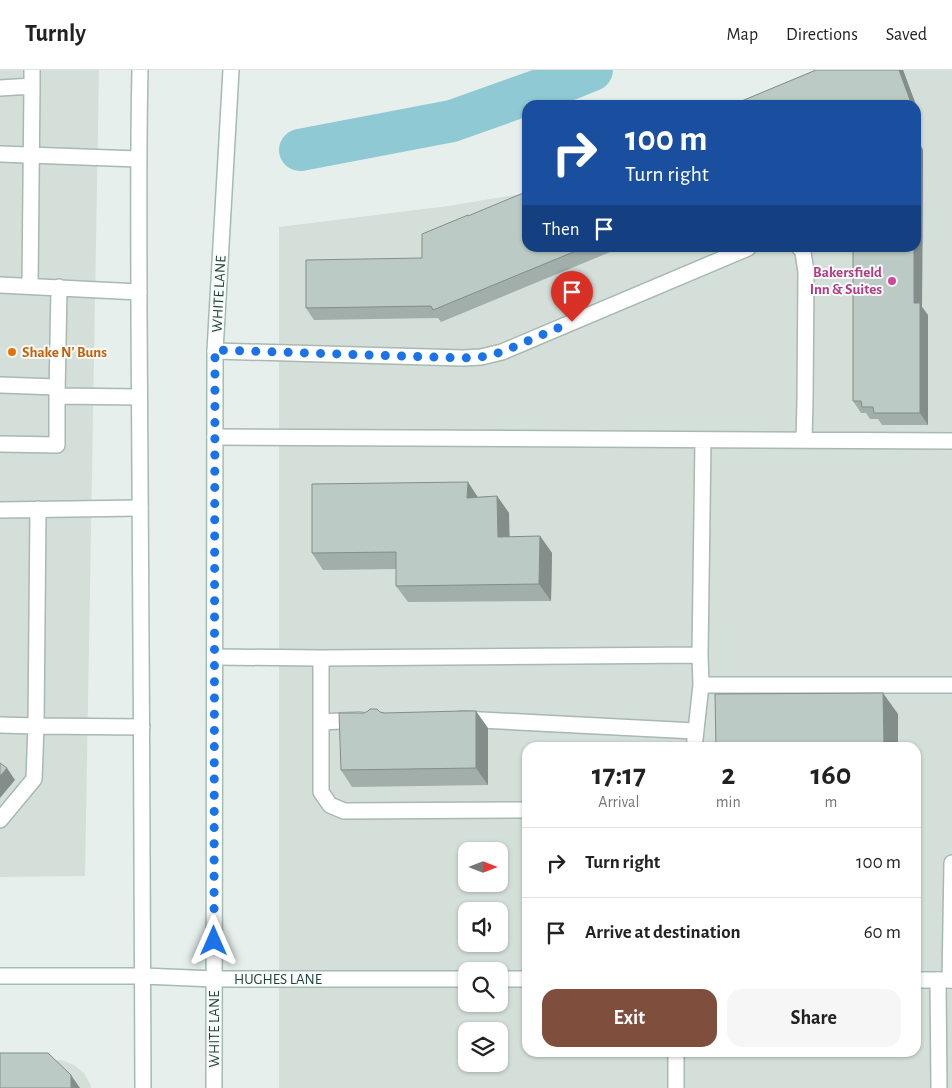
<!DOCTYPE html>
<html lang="en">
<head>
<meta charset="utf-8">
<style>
  body { margin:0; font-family:"Alegreya Sans",sans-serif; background:#f6f6f6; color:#222; height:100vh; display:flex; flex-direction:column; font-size:19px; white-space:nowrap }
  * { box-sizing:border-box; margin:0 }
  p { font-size:16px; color:#767676 }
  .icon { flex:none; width:28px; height:28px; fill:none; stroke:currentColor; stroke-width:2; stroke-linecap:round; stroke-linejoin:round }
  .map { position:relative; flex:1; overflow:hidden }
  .sheet { position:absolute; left:522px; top:672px; width:399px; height:315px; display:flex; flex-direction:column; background:#fff; border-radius:15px; box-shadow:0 1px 4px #0004 }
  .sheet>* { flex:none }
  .hud { position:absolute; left:522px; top:30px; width:399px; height:152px; border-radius:15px; box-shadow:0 1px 4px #0004; background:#1a4fa0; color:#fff; overflow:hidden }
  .needle { width:32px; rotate:90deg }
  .fabs { position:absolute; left:458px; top:772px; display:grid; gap:10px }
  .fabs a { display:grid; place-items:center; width:50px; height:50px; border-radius:10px; background:#fff; box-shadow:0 1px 4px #0004; font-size:25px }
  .pin { position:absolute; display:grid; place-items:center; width:42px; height:42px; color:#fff; margin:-51px -21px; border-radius:50% 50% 50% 0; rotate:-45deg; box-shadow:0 0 5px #0007 }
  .pin .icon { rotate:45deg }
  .me { position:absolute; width:55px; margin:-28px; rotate:0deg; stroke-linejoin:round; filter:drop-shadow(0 0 4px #0008) }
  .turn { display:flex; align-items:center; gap:18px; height:105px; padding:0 20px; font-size:22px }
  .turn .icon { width:65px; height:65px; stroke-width:2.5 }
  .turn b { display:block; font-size:35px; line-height:42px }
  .then { display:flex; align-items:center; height:48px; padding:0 20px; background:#0003; gap:10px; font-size:19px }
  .eta { display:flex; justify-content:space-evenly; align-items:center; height:85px; text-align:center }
  .eta b { font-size:30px; font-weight:600; line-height:35px }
  .action { display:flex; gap:10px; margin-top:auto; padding:10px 20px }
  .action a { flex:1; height:58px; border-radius:15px; background:#804e3d; color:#fff; font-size:20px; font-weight:600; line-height:58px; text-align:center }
  .action a+a { background:#f6f6f6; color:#222 }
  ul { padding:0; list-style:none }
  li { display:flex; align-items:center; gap:15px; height:70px; padding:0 20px; border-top:1px solid #e0e0e0 }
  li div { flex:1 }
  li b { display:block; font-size:19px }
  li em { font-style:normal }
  header { display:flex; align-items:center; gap:30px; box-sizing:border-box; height:70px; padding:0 25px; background:#fff; border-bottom:1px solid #e0e0e0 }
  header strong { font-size:24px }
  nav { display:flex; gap:28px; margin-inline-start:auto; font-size:18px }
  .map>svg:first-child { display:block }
</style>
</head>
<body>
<header>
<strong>Turnly</strong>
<nav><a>Map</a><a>Directions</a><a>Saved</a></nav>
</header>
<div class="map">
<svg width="952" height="1018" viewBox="0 0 952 1018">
  <rect width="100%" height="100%" fill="#e6efeb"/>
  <path fill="#d4dfda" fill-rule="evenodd" d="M 0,0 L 99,0 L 85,806 L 0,807 Z
    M 874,0 L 952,0 L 952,1018 L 279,1018 L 279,157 L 448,136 L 527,123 L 528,178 L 916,178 L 916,35 L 786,35 ZM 528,678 L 916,678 L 916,982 L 528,982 ZM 466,781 L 499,781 L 499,814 L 466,814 ZM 466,841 L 499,841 L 499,874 L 466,874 ZM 466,901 L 499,901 L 499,934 L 466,934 ZM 466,961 L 499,961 L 499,994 L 466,994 Z
    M 0,989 L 61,990 L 74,995 L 84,1003 L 90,1014 L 91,1018 L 0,1018 Z"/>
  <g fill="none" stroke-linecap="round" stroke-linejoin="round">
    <path stroke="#8ec9d4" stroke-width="42" d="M 300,80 L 452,51 L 570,9 L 592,0"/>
    <defs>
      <path id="lane" d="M 0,18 L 32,16 L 32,0
        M 0,84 L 138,89
        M 800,178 L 803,182 L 806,202 L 805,331 L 804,370
        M 0,215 L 139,222
        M 30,216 L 32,16
        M 215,281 L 463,288 L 481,287 L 502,282 L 748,178
        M 0,315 L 57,317
        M 57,326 L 59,217
        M 215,367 L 952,371
        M 0,374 L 57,375 L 57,326 L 139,327
        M 38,439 L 36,656 L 142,657
        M 0,440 L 140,438
        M 215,587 L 321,588 L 700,585 L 703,370
        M 321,588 L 321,722 L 330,735 L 344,741 L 528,740
        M 701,615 L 952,615
        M 462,649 L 695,661
        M 321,652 L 360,650
        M 0,655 L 36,656 L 34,709 L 0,750
        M 694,678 L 701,615 L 700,585
        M 938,910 L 939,1018
        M 950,910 L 952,793
        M 676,982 L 676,1018"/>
      <path id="secondary" d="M 140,0 C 138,82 139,164 139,246 C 139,503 144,761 143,1018
        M 0,906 L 144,906 L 214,909 L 466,909
        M 499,909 L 528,909
        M 916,910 L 952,910
        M 214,1018 L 215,281 L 231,0"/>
    </defs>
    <use href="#lane" stroke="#a8b8b2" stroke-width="18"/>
    <use href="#secondary" stroke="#a4bbb3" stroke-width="18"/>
    <use href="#lane" stroke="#fff" stroke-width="15"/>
    <use href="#secondary" stroke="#fff" stroke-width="15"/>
  </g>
  <path fill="#a1aea9" d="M 816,0 L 903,0 L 916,35 L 732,35 Z
    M 923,80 L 922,237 L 928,245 L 928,355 L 882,355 L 878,349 L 870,349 L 866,343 L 861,343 L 853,331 Z
    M 468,145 L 528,178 L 620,178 L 441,252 L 438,248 L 314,250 L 306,238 L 422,188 Z
    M 497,426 L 509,443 L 509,467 L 540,466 L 552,483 L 551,531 L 408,532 L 396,516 L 396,499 L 323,500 L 312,483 L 478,427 Z
    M 380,642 L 488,658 L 488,715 L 352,717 L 341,700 Z"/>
  <path fill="#838d89" d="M 899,0 L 903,0 L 916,35 L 914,35 L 910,30 Z
    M 916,66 L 923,80 L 922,237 L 928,245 L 928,355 L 920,343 L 914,233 L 914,178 L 916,178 Z
    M 468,412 L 479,429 L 467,428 Z
    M 497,426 L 509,443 L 510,484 L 498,467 Z
    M 540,466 L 552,483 L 551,531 L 539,514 Z
    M 883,623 L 898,644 L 898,678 L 884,678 Z
    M 476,641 L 488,658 L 488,715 L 476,698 Z
    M 7,698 L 15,710 L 0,728 L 0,706 Z
    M 71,1005 L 80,1018 L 71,1018 Z"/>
  <path fill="#bbcac4" stroke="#838d89" d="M 816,0 L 899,0 L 910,30 L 899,35 L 732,35 Z
    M 528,121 L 528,178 L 583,178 L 433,240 L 431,236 L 306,238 L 306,190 L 422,188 L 422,164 L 468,145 L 468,146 Z
    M 853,178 L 914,178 L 914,233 L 920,233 L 920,343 L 874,343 L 873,337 L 862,337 L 861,331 L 853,331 Z
    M 468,412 L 467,428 L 497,426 L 498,467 L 540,466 L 539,514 L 396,516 L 396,482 L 312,483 L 312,414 Z
    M 883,623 L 884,678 L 716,678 L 715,624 Z
    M 370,639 L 377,639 L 380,642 L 384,643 L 462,641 L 476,641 L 476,698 L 341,700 L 339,643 L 364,643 L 368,641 Z
    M 0,693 L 7,698 L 0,706 Z
    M 0,983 L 48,983 L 71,1005 L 71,1018 L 0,1018 Z"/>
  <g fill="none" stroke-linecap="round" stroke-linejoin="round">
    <path stroke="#1a73e8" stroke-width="9" stroke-dasharray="0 16.2" d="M 214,871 L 215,280 L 463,288 L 481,287 L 502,282 L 572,252"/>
  </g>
  <circle fill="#d1479c" stroke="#f7fbf9" stroke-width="2" cx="892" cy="211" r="5"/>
  <circle fill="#e8710a" stroke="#f7fbf9" stroke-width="2" cx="12" cy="282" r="5"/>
  <g text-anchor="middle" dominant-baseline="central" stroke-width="4" stroke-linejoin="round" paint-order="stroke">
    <g font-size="15" font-weight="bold" fill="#b23c85" stroke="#f7fbf9" text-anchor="end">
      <text x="882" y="202">Bakersfield<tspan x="882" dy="17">Inn &amp; Suites</tspan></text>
    </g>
    <g font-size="15" fill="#24423a" stroke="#f7fbf9">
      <text transform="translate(219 224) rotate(-87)">WHITE LANE</text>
      <text x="278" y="909">HUGHES LANE</text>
      <text transform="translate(214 959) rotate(-90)">WHITE LANE</text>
    </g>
    <g font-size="15" font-weight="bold" fill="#c56008" stroke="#f7fbf9" text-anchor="start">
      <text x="22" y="282">Shake N' Buns</text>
    </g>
  </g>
</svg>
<div class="fabs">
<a><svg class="needle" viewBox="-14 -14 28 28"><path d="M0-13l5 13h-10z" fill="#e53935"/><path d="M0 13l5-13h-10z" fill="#767676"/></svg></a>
<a><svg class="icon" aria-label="sound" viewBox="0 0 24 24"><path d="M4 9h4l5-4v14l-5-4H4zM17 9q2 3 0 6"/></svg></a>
<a><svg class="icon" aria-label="search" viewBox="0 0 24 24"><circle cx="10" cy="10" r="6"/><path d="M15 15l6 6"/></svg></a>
<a><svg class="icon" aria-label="layers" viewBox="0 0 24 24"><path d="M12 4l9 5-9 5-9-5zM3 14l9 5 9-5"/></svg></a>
</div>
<div class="pin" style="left:572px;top:252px;background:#d93025"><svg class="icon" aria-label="arrive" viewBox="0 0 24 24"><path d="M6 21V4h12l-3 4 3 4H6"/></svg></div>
<svg class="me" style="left:214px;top:871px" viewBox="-20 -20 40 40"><path d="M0-17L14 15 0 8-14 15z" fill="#1a73e8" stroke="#fff" stroke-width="4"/></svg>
<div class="hud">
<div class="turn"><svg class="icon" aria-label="right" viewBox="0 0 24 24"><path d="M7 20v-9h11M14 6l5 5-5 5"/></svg><div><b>100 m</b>Turn right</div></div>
<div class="then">Then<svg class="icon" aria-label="arrive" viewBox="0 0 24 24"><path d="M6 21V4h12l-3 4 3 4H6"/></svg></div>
</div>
<section class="sheet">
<div class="eta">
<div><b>17:17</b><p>Arrival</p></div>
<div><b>2</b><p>min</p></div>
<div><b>160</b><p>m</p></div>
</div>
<ul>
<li><svg class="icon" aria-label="right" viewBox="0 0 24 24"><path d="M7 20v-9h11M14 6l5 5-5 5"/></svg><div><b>Turn right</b></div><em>100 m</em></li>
<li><svg class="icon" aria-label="arrive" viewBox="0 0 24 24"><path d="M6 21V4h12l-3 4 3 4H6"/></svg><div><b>Arrive at destination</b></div><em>60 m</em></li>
</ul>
<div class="action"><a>Exit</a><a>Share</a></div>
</section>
</div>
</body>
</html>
